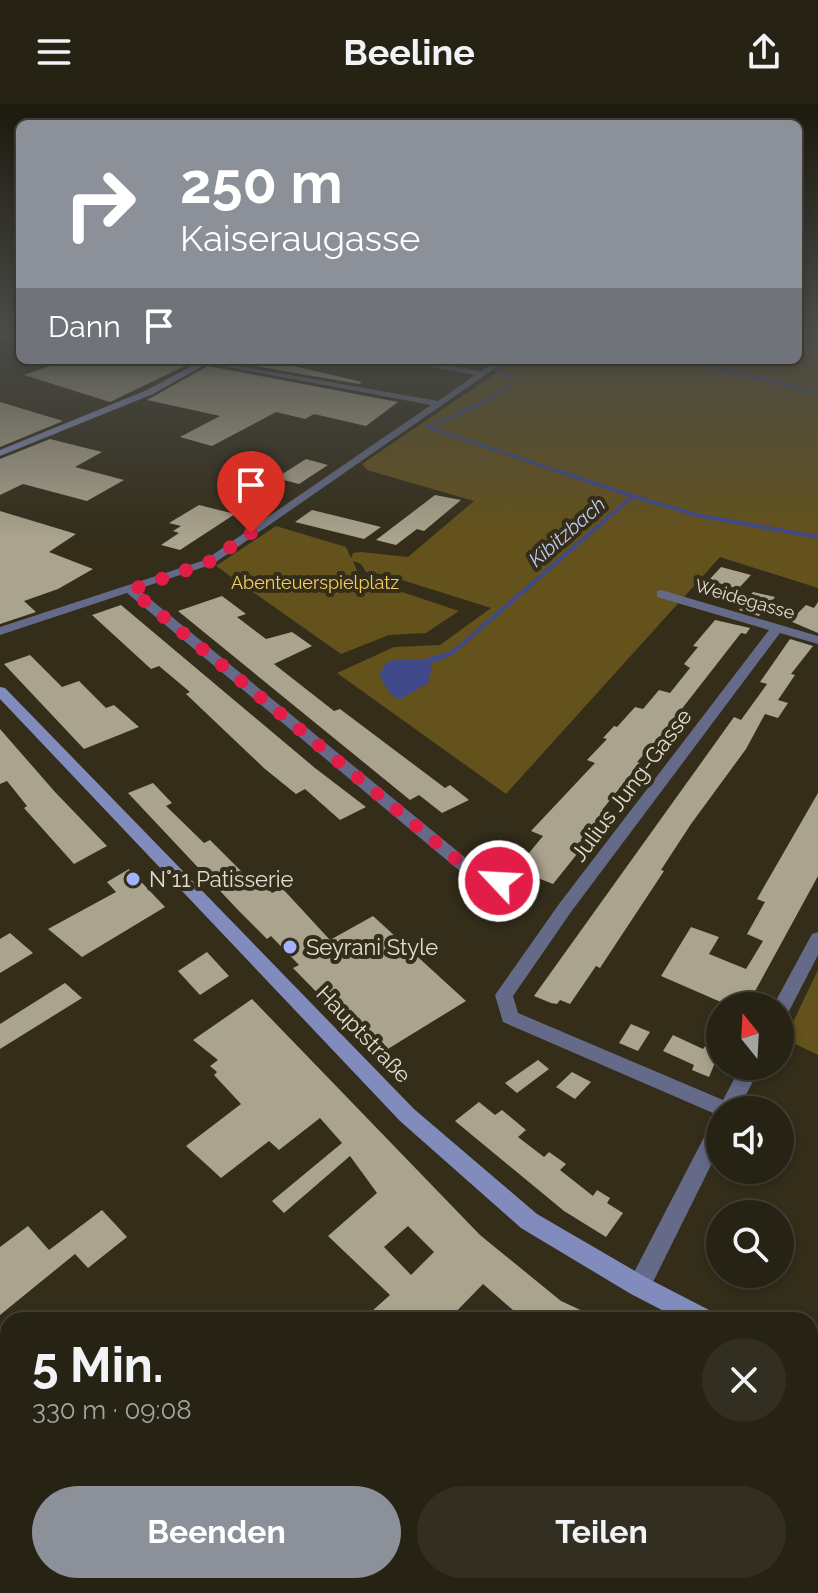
<!DOCTYPE html>
<html lang="de">
<head>
<meta charset="utf-8">
<style>
  body { margin:0; font-family:Raleway,sans-serif; background:#322f22; color:#f1f3f6; height:100vh; display:flex; flex-direction:column; font-size:30px; white-space:nowrap }
  * { box-sizing:border-box; margin:0 }
  p { font-size:26px; color:#a4a4a0 }
  .icon { flex:none; width:44px; height:44px; fill:none; stroke:currentColor; stroke-width:2; stroke-linecap:round; stroke-linejoin:round }
  .map { position:relative; flex:1; overflow:hidden }
  .panel { position:absolute; left:0px; top:1208px; width:818px; height:282px; display:flex; flex-direction:column; background:#262214; border-radius:24px 24px 0 0; box-shadow:0 4px 12px #0003,0 0 0 2px #423f34 }
  .panel>* { flex:none }
  .hud { position:absolute; left:16px; top:16px; width:786px; height:244px; border-radius:12px; box-shadow:0 4px 12px #0003,0 0 0 2px #423f34; background:#8c9099; color:#fff; overflow:hidden }
  .needle { width:52px; rotate:342deg }
  .controls { position:absolute; left:706px; top:888px; display:grid; gap:16px }
  .controls a { display:grid; place-items:center; width:88px; height:88px; border-radius:50%; background:#262214; box-shadow:0 4px 12px #0003,0 0 0 2px #423f34; font-size:40px }
  .pin { position:absolute; display:grid; place-items:center; width:68px; height:68px; color:#fff; margin:-82px -34px; border-radius:50% 50% 50% 0; rotate:-45deg; box-shadow:0 0 8px #0007 }
  .pin .icon { rotate:45deg }
  .me { position:absolute; width:88px; margin:-44px; rotate:295deg; stroke-linejoin:round; filter:drop-shadow(0 0 6px #0008) }
  .turn { display:flex; align-items:center; gap:28px; height:168px; padding:0 32px; font-size:36px }
  .turn .icon { width:104px; height:104px; stroke-width:2.5 }
  .turn b { display:block; font-size:56px; line-height:68px }
  .then { display:flex; align-items:center; height:76px; padding:0 32px; background:#0003; gap:16px; font-size:30px }
  .round { display:grid; place-items:center; flex:none; width:84px; height:84px; border-radius:42px; background:#322f22 }
  .head { display:flex; align-items:center; justify-content:space-between; height:136px; padding:0 32px }
  h1 { font-size:48px; font-weight:700; line-height:60px }
  .primary-button { display:flex; gap:16px; margin-top:auto; padding:16px 32px }
  .primary-button a { flex:1; height:92px; border-radius:48px; background:#8c9099; color:#fff; font-size:32px; font-weight:700; line-height:92px; text-align:center }
  .primary-button a+a { background:#322f22; color:#f1f3f6 }
  header { display:flex; justify-content:space-between; align-items:center; height:104px; padding:0 32px; background:#262214; font-size:36px; font-weight:700 }
  .map>svg:first-child { display:block }
</style>
</head>
<body>
<header><svg class="icon" aria-label="menu" viewBox="0 0 24 24"><path d="M4 6h16M4 12h16M4 18h16"/></svg>Beeline<svg class="icon" aria-label="share" viewBox="0 0 24 24"><path d="M12 15V3M7 8l5-5 5 5M5 13v7h14v-7"/></svg></header>
<div class="map">
<svg width="818" height="1489" viewBox="0 0 818 1489">
  <rect width="100%" height="100%" fill="#332d1a"/>
  <path fill="#64521c" d="M 798,226 L 818,226 L 818,484 L 720,453 L 506,690 L 337,569 L 394,543 L 440,541 L 491,504 L 386,471 L 366,468 L 361,460 L 353,457 L 360,474 L 459,507 L 426,529 L 389,531 L 341,550 L 216,462 L 276,422 L 346,443 L 351,454 L 353,449 L 361,448 L 408,453 L 474,397 L 367,366 L 362,360 L 515,256 L 798,256 Z
    M 818,866 L 818,951 L 785,935 Z"/>
  <path fill="#404989" d="M 402,555 L 426,555 L 432,563 L 428,579 L 399,596 L 390,589 L 379,571 L 387,558 Z"/>
  <g fill="none" stroke-linecap="round" stroke-linejoin="round">
    <path stroke="#404989" stroke-width="3" d="M 512,256 L 496,267 L 509,272 L 512,277
      M 687,256 L 818,289
      M 511,282 L 475,303 L 427,323 L 567,370"/>
    <path stroke="#404989" stroke-width="4" d="M 633,392 L 697,411 L 818,433
      M 437,554 L 452,549 L 633,392 L 561,368"/>
    <path stroke="#404989" stroke-width="6" d="M 428,557 L 443,552"/>
  </g>
  <path fill="#aaa38d" fill-rule="evenodd" d="M 87,256 L 197,256 L 110,298 L 24,271 L 58,259 L 74,261 Z
    M 221,256 L 268,256 L 362,278 L 359,280 Z
    M 208,262 L 398,298 L 366,322 L 314,310 L 305,315 L 276,308 L 212,342 L 180,333 L 220,312 L 147,296 Z
    M 0,298 L 63,317 L 0,343 Z
    M 50,335 L 102,348 L 75,363 L 124,376 L 87,397 L 23,380 L 0,391 L 0,355 Z
    M 306,355 L 328,361 L 299,380 L 276,374 Z
    M 435,391 L 461,396 L 424,427 L 417,425 L 396,441 L 376,436 Z
    M 199,401 L 235,410 L 180,446 L 161,441 L 179,429 L 173,427 L 181,422 L 169,419 Z
    M 312,406 L 357,417 L 381,423 L 364,435 L 295,418 Z
    M 0,407 L 76,430 L 49,448 L 93,465 L 58,485 L 24,497 L 36,508 L 0,520 Z
    M 721,463 L 751,471 L 738,485 L 709,476 Z
    M 753,488 L 775,493 L 759,512 L 739,506 Z
    M 222,492 L 246,510 L 237,513 L 266,535 L 292,528 L 312,542 L 274,560 L 334,607 L 340,605 L 445,684 L 450,681 L 469,696 L 442,709 L 419,691 L 410,696 L 178,507 Z
    M 818,498 L 818,529 L 790,517 L 806,501 L 814,504 Z
    M 121,501 L 315,664 L 366,703 L 340,716 L 305,685 L 296,690 L 265,665 L 186,590 L 190,588 L 159,562 L 151,565 L 92,511 Z
    M 715,516 L 750,524 L 746,530 L 741,529 L 663,629 L 637,658 L 640,659 L 602,706 L 610,709 L 553,780 L 525,769 L 529,765 L 519,761 L 543,732 L 531,727 L 595,659 L 587,656 L 607,635 L 603,634 L 614,622 L 617,623 L 635,603 L 643,605 L 659,586 L 670,589 L 690,564 L 684,560 L 698,543 L 693,542 Z
    M 790,535 L 813,542 L 791,570 L 795,571 L 778,596 L 788,599 L 778,614 L 765,610 L 746,645 L 691,720 L 661,766 L 664,767 L 600,864 L 596,862 L 570,900 L 560,896 L 557,900 L 551,899 L 534,892 L 734,613 L 741,616 L 767,580 L 760,578 Z
    M 30,551 L 62,583 L 79,577 L 106,604 L 114,601 L 139,623 L 84,645 L 4,560 Z
    M 0,625 L 55,688 L 107,742 L 74,760 L 24,704 L 27,702 L 7,677 L 0,680 Z
    M 153,679 L 172,699 L 166,702 L 204,739 L 210,736 L 245,771 L 252,768 L 272,789 L 282,784 L 330,836 L 373,812 L 466,897 L 378,951 L 293,864 L 299,861 L 271,832 L 267,835 L 238,806 L 128,689 Z
    M 818,689 L 818,772 L 747,902 L 730,902 L 661,872 L 691,823 L 719,833 L 709,850 L 746,865 L 763,837 L 747,830 L 765,798 L 757,795 Z
    M 129,765 L 165,803 L 82,853 L 48,825 L 116,788 L 107,778 Z
    M 10,829 L 33,849 L 0,869 L 0,835 Z
    M 207,848 L 229,872 L 200,891 L 178,867 Z
    M 65,879 L 82,894 L 0,945 L 0,920 Z
    M 252,895 L 480,1131 L 561,1197 L 602,1216 L 503,1216 L 513,1206 L 483,1180 L 448,1216 L 362,1216 L 390,1191 L 328,1132 L 377,1089 L 350,1052 L 284,1109 L 272,1097 L 342,1039 L 320,1014 L 279,1046 L 269,1037 L 221,1074 L 186,1042 L 241,1000 L 214,971 L 217,968 L 210,962 L 218,956 L 193,936 ZM 408,1122 L 434,1148 L 411,1171 L 384,1143 Z
    M 631,920 L 650,928 L 638,947 L 619,939 Z
    M 673,931 L 703,945 L 706,941 L 720,947 L 709,973 L 692,966 L 694,961 L 663,947 Z
    M 538,956 L 549,965 L 517,989 L 505,979 Z
    M 572,968 L 591,978 L 575,995 L 556,983 Z
    M 479,998 L 495,1011 L 502,1006 L 526,1026 L 518,1033 L 544,1053 L 549,1048 L 566,1060 L 560,1066 L 593,1092 L 597,1086 L 610,1094 L 607,1099 L 623,1109 L 606,1133 L 564,1107 L 455,1017 Z
    M 102,1106 L 127,1133 L 88,1164 L 75,1150 L 0,1211 L 0,1143 L 28,1122 L 49,1146 Z"/>
  <g fill="none" stroke-linecap="round" stroke-linejoin="round">
    <path fill="#646a88" fill-rule="evenodd" d="M 0,231 L 20,235 L 20,239 L 0,235 Z
      M 204,256 L 438,297 L 475,271 L 394,256 L 413,256 L 481,267 L 497,256 L 507,256 L 213,460 L 138,485 L 473,760 L 505,773 L 507,777 L 505,781 L 493,781 L 461,768 L 127,489 L 0,531 L 0,523 L 205,456 L 431,301 L 207,259 Z
      M 661,486 L 818,532 L 818,540 L 780,529 L 571,808 L 513,892 L 518,909 L 723,996 L 741,962 L 761,962 L 738,1006 L 720,1006 L 720,1012 L 503,918 L 495,891 L 559,800 L 769,526 L 657,493 L 657,487 Z
      M 818,828 L 818,851 L 787,911 L 780,913 L 780,902 L 773,902 L 812,830 Z
      M 720,1013 L 720,1043 L 647,1190 L 639,1193 L 631,1190 L 628,1182 L 631,1174 L 713,1016 Z
      M 0,1307 L 8,1311 L 8,1346 L 0,1342 Z
      M 88,1482 L 118,1482 L 121,1489 L 91,1489 Z
      M 536,1482 L 567,1482 L 564,1489 L 533,1489 Z"/>
    <path fill="#828cbc" fill-rule="evenodd" d="M 203,256 L 213,256 L 153,290 L 0,352 L 0,346 L 147,286 Z
      M 0,583 L 5,584 L 414,1005 L 537,1110 L 647,1174 L 713,1208 L 717,1216 L 681,1216 L 631,1190 L 521,1124 L 400,1017 L 0,595 Z
      M 810,1256 L 818,1259 L 818,1284 L 810,1281 Z"/>
  </g>
  <linearGradient id="sky" x2="0" y2="1"><stop stop-color="#1c190e"/><stop offset="0.52" stop-color="#4a4c49"/><stop offset="1" stop-color="#4a4c49" stop-opacity="0"/></linearGradient>
  <rect width="818" height="435" fill="url(#sky)"/>
  <g fill="none" stroke-linecap="round" stroke-linejoin="round">
    <path stroke="#e11d48" stroke-width="14" stroke-dasharray="0 25.2" d="M 251,429 L 209,458 L 131,486 L 467,764 L 499,777"/>
  </g>
  <g fill="#a3b2fd" stroke="#332d1a" stroke-width="3">
    <circle cx="133" cy="775" r="8"/>
    <circle cx="290" cy="843" r="8"/>
  </g>
  <g text-anchor="middle" dominant-baseline="central" stroke-width="8" stroke-linejoin="round" paint-order="stroke">
    <g font-size="18" fill="#f5d061" stroke="#332d1a">
      <text x="315" y="478">Abenteuerspielplatz</text>
    </g>
    <g font-size="18" fill="#e1ddd1" stroke="#332d1a">
      <text transform="translate(745 495) rotate(16)">Weidegasse</text>
    </g>
    <g font-size="20" font-style="italic" fill="#c1caf0" stroke="#332d1a">
      <text transform="translate(567 428) rotate(-41)">Kibitzbach</text>
    </g>
    <g font-size="22" fill="#e1ddd1" stroke="#332d1a">
      <text transform="translate(631 681) rotate(-53)">Julius Jung-Gasse</text>
      <text transform="translate(364 930) rotate(46)">Hauptstraße</text>
    </g>
    <g font-size="22" fill="#e1ddd1" stroke="#332d1a" text-anchor="start">
      <text x="149" y="775">N°11 Patisserie</text>
      <text x="306" y="843">Seyrani Style</text>
    </g>
  </g>
</svg>
<div class="controls">
<a><svg class="needle" viewBox="-14 -14 28 28"><path d="M0-13l5 13h-10z" fill="#e53935"/><path d="M0 13l5-13h-10z" fill="#a4a4a0"/></svg></a>
<a><svg class="icon" aria-label="sound" viewBox="0 0 24 24"><path d="M4 9h4l5-4v14l-5-4H4zM17 9q2 3 0 6"/></svg></a>
<a><svg class="icon" aria-label="search" viewBox="0 0 24 24"><circle cx="10" cy="10" r="6"/><path d="M15 15l6 6"/></svg></a>
</div>
<div class="pin" style="left:251px;top:429px;background:#d93025"><svg class="icon" aria-label="arrive" viewBox="0 0 24 24"><path d="M6 21V4h12l-3 4 3 4H6"/></svg></div>
<svg class="me" style="left:499px;top:777px" viewBox="-20 -20 40 40"><circle r="17" fill="#e11d48" stroke="#fff" stroke-width="3"/><path d="M0-11L8 9 0 5-8 9z" fill="#fff"/></svg>
<div class="hud">
<div class="turn"><svg class="icon" aria-label="right" viewBox="0 0 24 24"><path d="M7 20v-9h11M14 6l5 5-5 5"/></svg><div><b>250 m</b>Kaiseraugasse</div></div>
<div class="then">Dann<svg class="icon" aria-label="arrive" viewBox="0 0 24 24"><path d="M6 21V4h12l-3 4 3 4H6"/></svg></div>
</div>
<section class="panel">
<div class="head"><div><h1>5 Min.</h1><p>330 m · 09:08</p></div><a class="round"><svg class="icon" aria-label="close" viewBox="0 0 24 24"><path d="M6 6l12 12M18 6L6 18"/></svg></a></div>
<div class="primary-button"><a>Beenden</a><a>Teilen</a></div>
</section>
</div>
</body>
</html>
